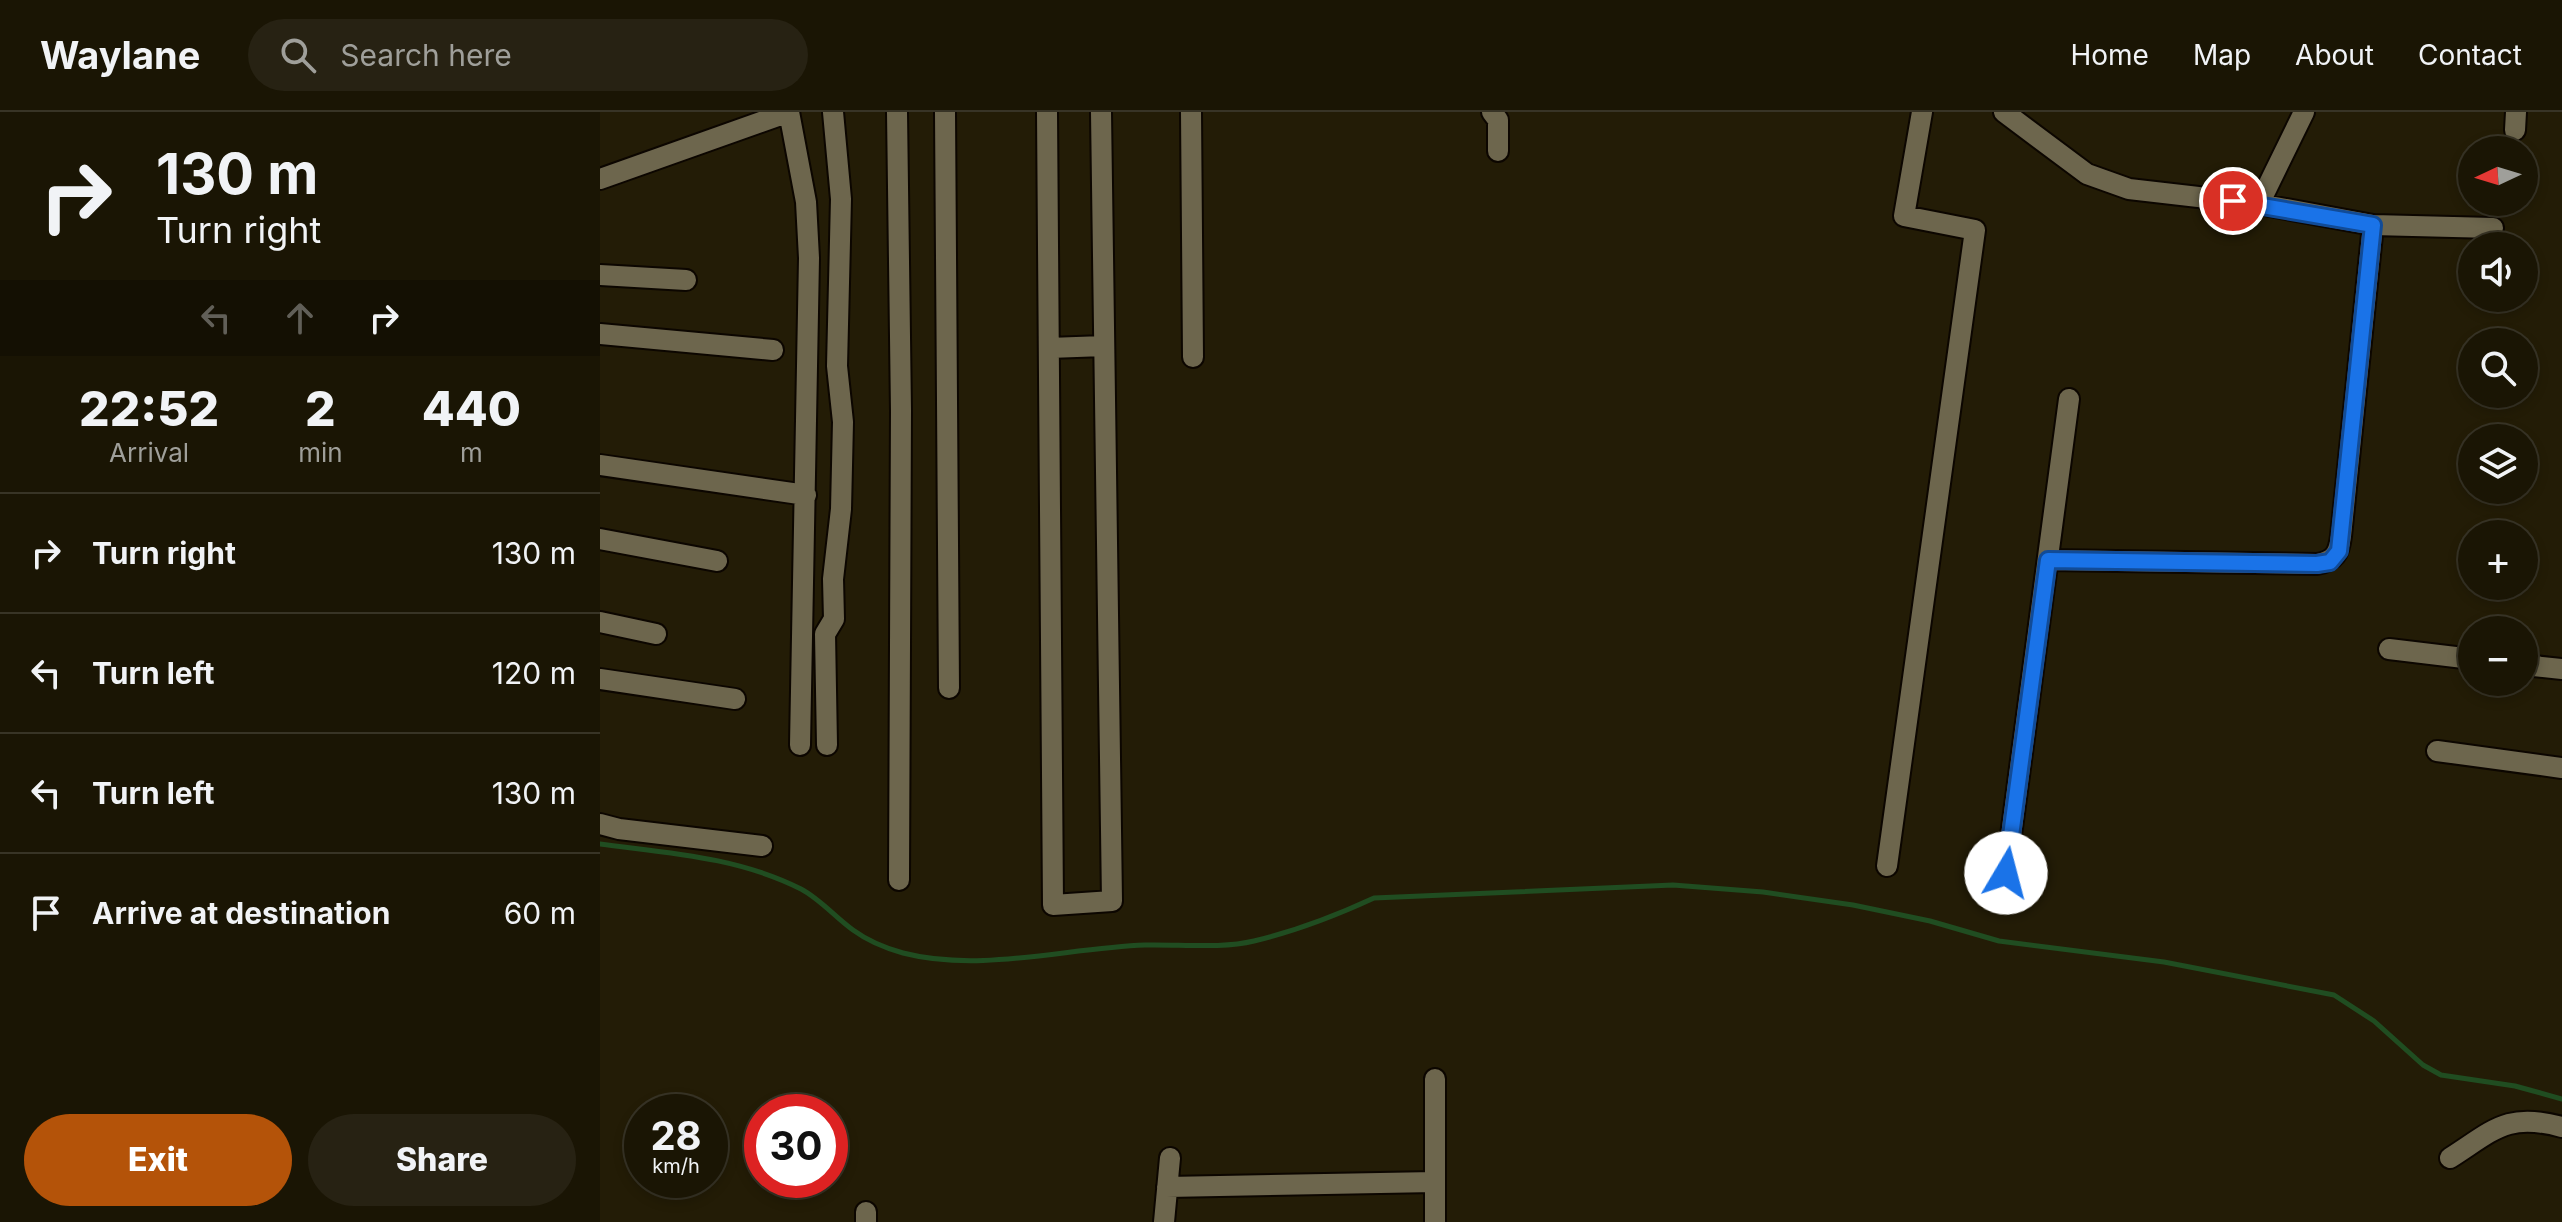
<!DOCTYPE html>
<html lang="en">
<head>
<meta charset="utf-8">
<style>
  body { margin:0; font-family:Inter,sans-serif; background:#272213; color:#f1f3f6; height:100vh; display:flex; flex-direction:column; font-size:30px; white-space:nowrap }
  * { box-sizing:border-box; margin:0 }
  p { font-size:26px; color:#9f9f9a }
  .icon { flex:none; width:44px; height:44px; fill:none; stroke:currentColor; stroke-width:2; stroke-linecap:round; stroke-linejoin:round }
  .map { position:relative; flex:1; overflow:hidden }
  .panel { display:flex; flex-direction:column; background:#1a1504; width:600px }
  .panel>* { flex:none }
  .top-card { background:#1a1504; color:#f1f3f6; overflow:hidden }
  .needle { width:52px; rotate:266deg }
  .buttons { position:absolute; left:1858px; top:24px; display:grid; gap:16px }
  .buttons a { display:grid; place-items:center; width:80px; height:80px; border-radius:50%; background:#1a1504; box-shadow:0 4px 12px #0003,0 0 0 2px #383426; font-size:40px }
  .speed { position:absolute; left:24px; top:982px; display:flex; gap:16px; font-size:40px; font-weight:700; text-align:center }
  .speed>* { display:grid; place-content:center; width:104px; height:104px; border-radius:50%; background:#1a1504; box-shadow:0 4px 12px #0003,0 0 0 2px #383426; line-height:1 }
  .speed small { font-size:20px; font-weight:400 }
  .speed .limit { border:12px solid #d22; background:#fff; color:#111 }
  .pin { position:absolute; display:grid; place-items:center; width:68px; height:68px; color:#fff; margin:-34px; border:4px solid #fff; border-radius:50%; box-shadow:0 2px 8px #0007 }
  .me { position:absolute; width:88px; margin:-44px; rotate:8deg; stroke-linejoin:round; filter:drop-shadow(0 0 6px #0008) }
  .turn { display:flex; align-items:center; gap:28px; height:168px; padding:0 24px; font-size:36px }
  .turn .icon { width:104px; height:104px; stroke-width:2.5 }
  .turn b { display:block; font-size:56px; line-height:68px }
  .lanes { display:flex; align-items:center; height:76px; padding:0 24px; background:#0003; justify-content:center; gap:40px; direction:ltr }
  .lanes .off { opacity:.35 }
  .eta { display:flex; justify-content:space-evenly; align-items:center; height:136px; text-align:center }
  .eta b { font-size:48px; font-weight:800; line-height:56px }
  .primary-button { display:flex; gap:16px; margin-top:auto; padding:16px 24px }
  .primary-button a { flex:1; height:92px; border-radius:48px; background:#b45309; color:#fff; font-size:32px; font-weight:800; line-height:92px; text-align:center }
  .primary-button a+a { background:#272213; color:#f1f3f6 }
  ul { padding:0; list-style:none }
  li { display:flex; align-items:center; gap:24px; height:120px; padding:0 24px; border-top:2px solid #383426 }
  li div { flex:1 }
  li b { display:block; font-size:30px }
  li em { font-style:normal }
  header { display:flex; align-items:center; gap:48px; box-sizing:border-box; height:112px; padding:0 40px; background:#1a1504; border-bottom:2px solid #383426 }
  header strong { font-size:38px }
  nav { display:flex; gap:44px; margin-inline-start:auto; font-size:28px }
  .search { width:560px; height:72px; background:#272213; display:flex; align-items:center; gap:20px; box-sizing:border-box; padding:0 28px; border-radius:44px; color:#9f9f9a; font-size:30px }
  main { display:flex; flex:1; min-height:0 }
  .map>svg:first-child { display:block }
</style>
</head>
<body>
<header>
<strong>Waylane</strong>
<div class="search"><svg class="icon" aria-label="search" viewBox="0 0 24 24"><circle cx="10" cy="10" r="6"/><path d="M15 15l6 6"/></svg>Search here</div>
<nav><a>Home</a><a>Map</a><a>About</a><a>Contact</a></nav>
</header>
<main>
<section class="panel">
<div class="top-card">
<div class="turn"><svg class="icon" aria-label="right" viewBox="0 0 24 24"><path d="M7 20v-9h11M14 6l5 5-5 5"/></svg><div><b>130 m</b>Turn right</div></div>
<div class="lanes"><svg class="icon off" aria-label="left" viewBox="0 0 24 24"><path d="M17 20v-9H6M10 6l-5 5 5 5"/></svg><svg class="icon off" aria-label="ahead" viewBox="0 0 24 24"><path d="M12 20V5M6 11l6-6 6 6"/></svg><svg class="icon" aria-label="right" viewBox="0 0 24 24"><path d="M7 20v-9h11M14 6l5 5-5 5"/></svg></div>
</div>
<div class="eta">
<div><b>22:52</b><p>Arrival</p></div>
<div><b>2</b><p>min</p></div>
<div><b>440</b><p>m</p></div>
</div>
<ul>
<li><svg class="icon" aria-label="right" viewBox="0 0 24 24"><path d="M7 20v-9h11M14 6l5 5-5 5"/></svg><div><b>Turn right</b></div><em>130 m</em></li>
<li><svg class="icon" aria-label="left" viewBox="0 0 24 24"><path d="M17 20v-9H6M10 6l-5 5 5 5"/></svg><div><b>Turn left</b></div><em>120 m</em></li>
<li><svg class="icon" aria-label="left" viewBox="0 0 24 24"><path d="M17 20v-9H6M10 6l-5 5 5 5"/></svg><div><b>Turn left</b></div><em>130 m</em></li>
<li><svg class="icon" aria-label="arrive" viewBox="0 0 24 24"><path d="M6 21V4h12l-3 4 3 4H6"/></svg><div><b>Arrive at destination</b></div><em>60 m</em></li>
</ul>
<div class="primary-button"><a>Exit</a><a>Share</a></div>
</section>
<div class="map">
<svg width="1962" height="1110" viewBox="0 0 1962 1110">
  <rect width="100%" height="100%" fill="#231c06"/>
  <g fill="none" stroke-linecap="round" stroke-linejoin="round">
    <path stroke="#204d21" stroke-width="5" d="M 0,732 C 68,741 138,745 201,777 C 220,787 235,805 253,818 C 268,829 285,836 303,841 C 381,861 465,836 545,833 C 579,832 621,837 654,829 C 696,819 735,804 774,786 L 1073,773 L 1163,780 L 1253,793 L 1330,809 L 1399,829 L 1564,850 L 1734,883 L 1774,909 L 1823,953 L 1841,963 L 1915,974 L 1962,987"/>
    <defs>
      <path id="street" d="M 189,0 L 206,90 L 209,146 L 200,633
        M 297,0 L 301,299 L 299,768
        M 345,0 L 349,576
        M 447,0 L 453,793 L 512,789 L 501,0
        M 591,0 L 593,245
        M 892,0 L 898,8 L 898,39
        M 1404,0 L 1487,62 L 1529,77 L 1659,92 L 1773,113 L 1893,116
        M 1915,18 L 1916,0
        M 0,67 L 189,0
        M 1659,92 L 1704,0
        M 0,163 L 86,168
        M 0,222 L 173,238
        M 449,236 L 504,234
        M 0,353 L 206,383
        M 0,427 L 117,449
        M 1448,448 L 1717,452 C 1735,449 1739,441 1741,424 L 1773,113
        M 0,510 L 56,522
        M 1789,537 L 1872,547
        M 1924,553 L 1962,557
        M 0,567 L 135,587
        M 227,633 L 225,522 L 234,507 L 233,467 L 241,397 L 243,310 L 237,254 L 241,87 L 233,0
        M 1837,639 L 1962,656
        M 0,712 L 19,717 L 162,734
        M 1287,754 L 1375,118 L 1304,104 L 1322,0
        M 1406,761 L 1469,287
        M 1850,1046 C 1894,1018 1907,1000 1962,1015
        M 567,1075 L 835,1070
        M 266,1110 L 266,1100
        M 564,1110 L 570,1046
        M 835,1110 L 835,967"/>
    </defs>
    <use href="#street" stroke="#0c0600" stroke-width="24"/>
    <use href="#street" stroke="#6d664d" stroke-width="20"/>
  </g>
  <g fill="none" stroke-linecap="round" stroke-linejoin="round">
    <defs>
      <path id="route" d="M 1406,761 L 1448,448 L 1717,452 L 1730,450 L 1739,439 L 1773,113 L 1633,89"/>
    </defs>
    <use href="#route" stroke="#114b97" stroke-width="20"/>
    <use href="#route" stroke="#1a73e8" stroke-width="14"/>
  </g>
</svg>
<div class="buttons">
<a><svg class="needle" viewBox="-14 -14 28 28"><path d="M0-13l5 13h-10z" fill="#e53935"/><path d="M0 13l5-13h-10z" fill="#9f9f9a"/></svg></a>
<a><svg class="icon" aria-label="sound" viewBox="0 0 24 24"><path d="M4 9h4l5-4v14l-5-4H4zM17 9q2 3 0 6"/></svg></a>
<a><svg class="icon" aria-label="search" viewBox="0 0 24 24"><circle cx="10" cy="10" r="6"/><path d="M15 15l6 6"/></svg></a>
<a><svg class="icon" aria-label="layers" viewBox="0 0 24 24"><path d="M12 4l9 5-9 5-9-5zM3 14l9 5 9-5"/></svg></a>
<a>+</a>
<a>−</a>
</div>
<div class="speed"><div>28<small>km/h</small></div><div class="limit">30</div></div>
<div class="pin" style="left:1633px;top:89px;background:#d93025"><svg class="icon" aria-label="arrive" viewBox="0 0 24 24"><path d="M6 21V4h12l-3 4 3 4H6"/></svg></div>
<svg class="me" style="left:1406px;top:761px" viewBox="-20 -20 40 40"><circle r="19" fill="#fff"/><path d="M0-13L10 11 0 6-10 11z" fill="#1a73e8"/></svg>
</div>
</main>
</body>
</html>
